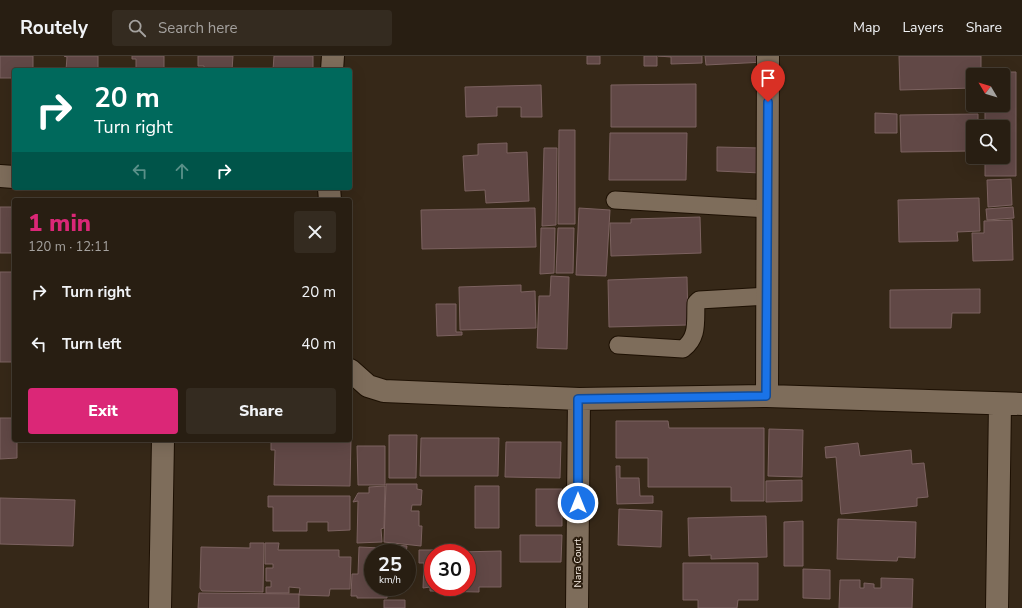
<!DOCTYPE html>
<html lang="en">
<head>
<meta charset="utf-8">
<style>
  body { margin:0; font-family:"Nunito Sans",sans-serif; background:#342b20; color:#f1f3f6; height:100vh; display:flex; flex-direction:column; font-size:15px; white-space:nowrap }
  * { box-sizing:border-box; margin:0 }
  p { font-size:13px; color:#a5a29f }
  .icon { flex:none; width:22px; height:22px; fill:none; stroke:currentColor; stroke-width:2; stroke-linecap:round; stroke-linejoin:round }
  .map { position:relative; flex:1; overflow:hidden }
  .panel { position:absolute; left:12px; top:142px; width:340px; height:244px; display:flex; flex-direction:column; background:#281e12; border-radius:4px; box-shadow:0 4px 16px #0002,0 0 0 1px #443c32 }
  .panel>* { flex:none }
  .banner { position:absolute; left:12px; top:12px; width:340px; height:122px; border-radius:4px; box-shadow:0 4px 16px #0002,0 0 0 1px #443c32; background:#00695c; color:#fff; overflow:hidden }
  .needle { width:26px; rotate:308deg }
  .fabs { position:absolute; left:966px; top:12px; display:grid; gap:8px }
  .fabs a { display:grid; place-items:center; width:44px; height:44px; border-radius:4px; background:#281e12; box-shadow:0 4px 16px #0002,0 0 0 1px #443c32; font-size:20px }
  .speed { position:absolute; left:364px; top:488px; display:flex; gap:8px; font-size:20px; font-weight:700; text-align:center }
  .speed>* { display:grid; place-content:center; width:52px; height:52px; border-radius:50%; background:#281e12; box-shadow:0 4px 16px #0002,0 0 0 1px #443c32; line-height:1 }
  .speed small { font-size:10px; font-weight:400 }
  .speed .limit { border:6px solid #d22; background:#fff; color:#111 }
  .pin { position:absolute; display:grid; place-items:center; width:34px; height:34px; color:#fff; margin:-41px -17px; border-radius:50% 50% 50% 0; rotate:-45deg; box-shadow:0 0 4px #0007 }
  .pin .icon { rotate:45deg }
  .me { position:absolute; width:44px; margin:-22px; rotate:0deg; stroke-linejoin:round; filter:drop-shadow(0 0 3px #0008) }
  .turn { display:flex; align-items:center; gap:14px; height:84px; padding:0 16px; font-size:18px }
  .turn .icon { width:52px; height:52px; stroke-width:2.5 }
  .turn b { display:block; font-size:28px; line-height:34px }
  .lanes { display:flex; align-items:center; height:38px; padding:0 16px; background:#0003; justify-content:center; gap:20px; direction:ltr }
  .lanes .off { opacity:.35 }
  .round { display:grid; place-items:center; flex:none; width:42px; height:42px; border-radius:4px; background:#342b20 }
  .headline { display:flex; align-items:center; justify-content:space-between; height:68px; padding:0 16px }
  h1 { font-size:24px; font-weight:800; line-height:30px; color:#db2777 }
  .primary-button { display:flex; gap:8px; margin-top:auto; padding:8px 16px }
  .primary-button a { flex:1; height:46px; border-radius:4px; background:#db2777; color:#fff; font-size:16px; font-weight:800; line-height:46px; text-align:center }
  .primary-button a+a { background:#342b20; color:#f1f3f6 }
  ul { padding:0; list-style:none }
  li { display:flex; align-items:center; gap:12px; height:52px; padding:0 16px }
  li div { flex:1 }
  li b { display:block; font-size:15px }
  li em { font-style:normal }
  header { display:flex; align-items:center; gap:24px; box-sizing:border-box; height:56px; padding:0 20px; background:#281e12; border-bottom:1px solid #443c32 }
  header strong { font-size:19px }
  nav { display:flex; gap:22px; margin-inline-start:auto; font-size:14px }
  .search { width:280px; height:36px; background:#342b20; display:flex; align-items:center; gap:10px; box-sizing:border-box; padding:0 14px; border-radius:4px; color:#a5a29f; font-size:15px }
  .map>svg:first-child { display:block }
</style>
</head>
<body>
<header>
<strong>Routely</strong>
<div class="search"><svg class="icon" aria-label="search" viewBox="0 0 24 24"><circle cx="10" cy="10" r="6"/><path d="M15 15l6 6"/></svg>Search here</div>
<nav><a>Map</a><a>Layers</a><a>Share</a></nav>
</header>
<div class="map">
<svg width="1022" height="552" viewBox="0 0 1022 552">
  <rect width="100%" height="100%" fill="#362818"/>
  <path fill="#614846" stroke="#7c6260" d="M 0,0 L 33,0 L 33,14 L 14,14 L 14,22 L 0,22 Z
    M 64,0 L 98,0 L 98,14 L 66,14 L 67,1 Z
    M 132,0 L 164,0 L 164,14 L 136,14 L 136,3 L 132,3 Z
    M 198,0 L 233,0 L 232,14 L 204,14 L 204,10 L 198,10 Z
    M 274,0 L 313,0 L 313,14 L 273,14 Z
    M 587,0 L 600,0 L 600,8 L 587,8 Z
    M 644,0 L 657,0 L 657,10 L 644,10 Z
    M 658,0 L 702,0 L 702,7 L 671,8 L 671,1 Z
    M 705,0 L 765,0 L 765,6 L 706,9 Z
    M 899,0 L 981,0 L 981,19 L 973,19 L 973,32 L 900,34 Z
    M 985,16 L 1016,16 L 1016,120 L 985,120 L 985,101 L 1003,101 L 1003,71 L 985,71 L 985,49 L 1003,49 L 1003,19 L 985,19 Z
    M 696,28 L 696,71 L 611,71 L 611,29 Z
    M 541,29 L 542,61 L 521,61 L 521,51 L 497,51 L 497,60 L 466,61 L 465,31 Z
    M 875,57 L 897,58 L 897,77 L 875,77 Z
    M 978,58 L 978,71 L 973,71 L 973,91 L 971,91 L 971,95 L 901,96 L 900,59 Z
    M 559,74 L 575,74 L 575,168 L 558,168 Z
    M 610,77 L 687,77 L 686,124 L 609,124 Z
    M 507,87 L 507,97 L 527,96 L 529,145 L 486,147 L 485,134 L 465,135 L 463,100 L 478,99 L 478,88 Z
    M 717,91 L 761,92 L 761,117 L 717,115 Z
    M 544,92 L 557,92 L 556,169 L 542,170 Z
    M 1011,123 L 1012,149 L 988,151 L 987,124 Z
    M 979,142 L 980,175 L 957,176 L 958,185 L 899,186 L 898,144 Z
    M 0,151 L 14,151 L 14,197 L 0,197 Z
    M 1013,151 L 1014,162 L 987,164 L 986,153 Z
    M 535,152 L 536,191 L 422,193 L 421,154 Z
    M 579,152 L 610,154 L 606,220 L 576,219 Z
    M 700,161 L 701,197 L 611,200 L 610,167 L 631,167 L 631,163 Z
    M 1012,164 L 1013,204 L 973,205 L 972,177 L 984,177 L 984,165 Z
    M 541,172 L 555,172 L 554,217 L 540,218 Z
    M 558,172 L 574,172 L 573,217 L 556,217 Z
    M 0,216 L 14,216 L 14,306 L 0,306 Z
    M 551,220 L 569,221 L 567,293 L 537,292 L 539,240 L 550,240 Z
    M 687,221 L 688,269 L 609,271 L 608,224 Z
    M 521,229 L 521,236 L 535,235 L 536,272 L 460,274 L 459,231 Z
    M 980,233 L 980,257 L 952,257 L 951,272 L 890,272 L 890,234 Z
    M 436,248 L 456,248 L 456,276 L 462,276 L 462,279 L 437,280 Z
    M 0,362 L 14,362 L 14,384 L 17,384 L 17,402 L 0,403 Z
    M 616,365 L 668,365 L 669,372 L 764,372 L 764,445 L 731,445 L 731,431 L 648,431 L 648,402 L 616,402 Z
    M 769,373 L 803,374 L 802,421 L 768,420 Z
    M 389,379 L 417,379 L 416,422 L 389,422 Z
    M 421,382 L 499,382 L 498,420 L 420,420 Z
    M 351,383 L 350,430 L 274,429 L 275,394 L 271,394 L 271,384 Z
    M 506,386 L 561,386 L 560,422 L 505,421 Z
    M 858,387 L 860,400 L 911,394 L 912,408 L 924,407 L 928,441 L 917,442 L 917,450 L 841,458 L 836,401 L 826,402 L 825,391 Z
    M 357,390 L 385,390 L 385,429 L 358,429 Z
    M 616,410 L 620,410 L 620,422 L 639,422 L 640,440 L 653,440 L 653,447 L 617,448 Z
    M 802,424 L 802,445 L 766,446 L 766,425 Z
    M 386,428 L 417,428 L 417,433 L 422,434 L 421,449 L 412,449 L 411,455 L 419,455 L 419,470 L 422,470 L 421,490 L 384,486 Z
    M 385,430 L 384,472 L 381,473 L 382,486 L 357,487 L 358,445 L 353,446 L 358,437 L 369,437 L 369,431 Z
    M 475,430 L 499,430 L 499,472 L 475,472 Z
    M 536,433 L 562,433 L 562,470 L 536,470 Z
    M 268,440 L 350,440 L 350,474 L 328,475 L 328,466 L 307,466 L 307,475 L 273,475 L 273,451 L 268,451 Z
    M 0,442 L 75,444 L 73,490 L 0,488 Z
    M 619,453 L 662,455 L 661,491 L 618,489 Z
    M 766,460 L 767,501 L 711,503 L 711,499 L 689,500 L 688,462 Z
    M 838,463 L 916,466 L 915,502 L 898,501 L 897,505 L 837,503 Z
    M 803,465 L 803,510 L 784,510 L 784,466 Z
    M 520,479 L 562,479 L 561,506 L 520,506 Z
    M 250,487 L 264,487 L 263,536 L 202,535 L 200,532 L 201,491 L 250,492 Z
    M 265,487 L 279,487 L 278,494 L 339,494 L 339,501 L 351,501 L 350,533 L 330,533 L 329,540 L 299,539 L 300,532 L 289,531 L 289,537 L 266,537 L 266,531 L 271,531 L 271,525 L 266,525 L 266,512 L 273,512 L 273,508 L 265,508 Z
    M 393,489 L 407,490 L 406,497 L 389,495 L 389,492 L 392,492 Z
    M 359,491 L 381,492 L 381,497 L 373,497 L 373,531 L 387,531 L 387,542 L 357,542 L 357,540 L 351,540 L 352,518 L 358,518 Z
    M 419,494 L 439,494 L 440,497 L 433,497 L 433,531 L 467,531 L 467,497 L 459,497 L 459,496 L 501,495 L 501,531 L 479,531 L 479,536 L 430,535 L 430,531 L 423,532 L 424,507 L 419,507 Z
    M 683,507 L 758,507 L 758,544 L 738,544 L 737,552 L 698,552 L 698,544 L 683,544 Z
    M 803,513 L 830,514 L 830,543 L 803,542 Z
    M 881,522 L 913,523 L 912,552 L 839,552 L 840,524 L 860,524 L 860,532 L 864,532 L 864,527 L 874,528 L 874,532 L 881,532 Z
    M 199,537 L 299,538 L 299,552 L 198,552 Z
    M 384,544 L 405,544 L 405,552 L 384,552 Z"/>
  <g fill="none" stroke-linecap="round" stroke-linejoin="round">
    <defs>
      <path id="service" d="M 615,144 L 767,153
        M 618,289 L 683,293 C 699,281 695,265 696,247 L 699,244 L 767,240"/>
      <path id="minor" d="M 332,14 L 333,0
        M 0,120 L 14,121
        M 329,132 L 330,144
        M 350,314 L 368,330 L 384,335 L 579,343 L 767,340 L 1022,348
        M 767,340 L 768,0
        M 160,552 L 163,384
        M 577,552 L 579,343
        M 997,552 L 1000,348"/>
    </defs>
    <use href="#service" stroke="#1d1003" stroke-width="19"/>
    <use href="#minor" stroke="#1d1003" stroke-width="24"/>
    <use href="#service" stroke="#7e6d5b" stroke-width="17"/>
    <use href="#minor" stroke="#7e6d5b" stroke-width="22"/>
  </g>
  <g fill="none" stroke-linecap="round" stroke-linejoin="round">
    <defs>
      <path id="route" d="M 578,447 L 578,343 L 766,340 L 768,46"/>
    </defs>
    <use href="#route" stroke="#114b97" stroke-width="10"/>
    <use href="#route" stroke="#1a73e8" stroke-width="7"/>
  </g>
  <g text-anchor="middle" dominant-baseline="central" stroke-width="4" stroke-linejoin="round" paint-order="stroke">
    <g font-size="10" fill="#f9efe5" stroke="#2c1e0f">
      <text transform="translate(578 507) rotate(-90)">Nara Court</text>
    </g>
  </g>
</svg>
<div class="fabs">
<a><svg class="needle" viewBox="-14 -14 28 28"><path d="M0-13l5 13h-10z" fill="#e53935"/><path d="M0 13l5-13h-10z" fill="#a5a29f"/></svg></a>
<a><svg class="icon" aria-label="search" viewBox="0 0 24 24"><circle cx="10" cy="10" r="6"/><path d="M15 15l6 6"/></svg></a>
</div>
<div class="speed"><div>25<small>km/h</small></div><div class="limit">30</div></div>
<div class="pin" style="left:768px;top:46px;background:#d93025"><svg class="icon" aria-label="arrive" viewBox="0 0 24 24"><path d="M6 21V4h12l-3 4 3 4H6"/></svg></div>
<svg class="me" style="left:578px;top:447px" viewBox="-20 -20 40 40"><circle r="17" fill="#1a73e8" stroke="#fff" stroke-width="3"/><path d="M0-11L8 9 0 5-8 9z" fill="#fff"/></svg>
<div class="banner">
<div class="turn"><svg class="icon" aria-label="right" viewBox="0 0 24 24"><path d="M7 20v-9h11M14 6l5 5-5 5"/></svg><div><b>20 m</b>Turn right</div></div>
<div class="lanes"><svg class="icon off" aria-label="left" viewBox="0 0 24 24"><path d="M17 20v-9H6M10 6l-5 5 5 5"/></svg><svg class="icon off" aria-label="ahead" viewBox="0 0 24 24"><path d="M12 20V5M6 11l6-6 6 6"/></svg><svg class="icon" aria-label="right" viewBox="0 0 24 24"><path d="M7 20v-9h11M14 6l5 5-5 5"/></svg></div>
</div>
<section class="panel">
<div class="headline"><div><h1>1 min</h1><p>120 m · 12:11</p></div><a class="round"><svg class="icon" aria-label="close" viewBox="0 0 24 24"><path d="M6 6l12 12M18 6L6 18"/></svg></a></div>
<ul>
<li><svg class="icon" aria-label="right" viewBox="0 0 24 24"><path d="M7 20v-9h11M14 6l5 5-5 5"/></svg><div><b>Turn right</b></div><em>20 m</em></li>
<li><svg class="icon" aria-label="left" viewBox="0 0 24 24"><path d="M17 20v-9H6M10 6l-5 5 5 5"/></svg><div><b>Turn left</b></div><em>40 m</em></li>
</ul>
<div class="primary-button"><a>Exit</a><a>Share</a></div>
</section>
</div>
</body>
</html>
